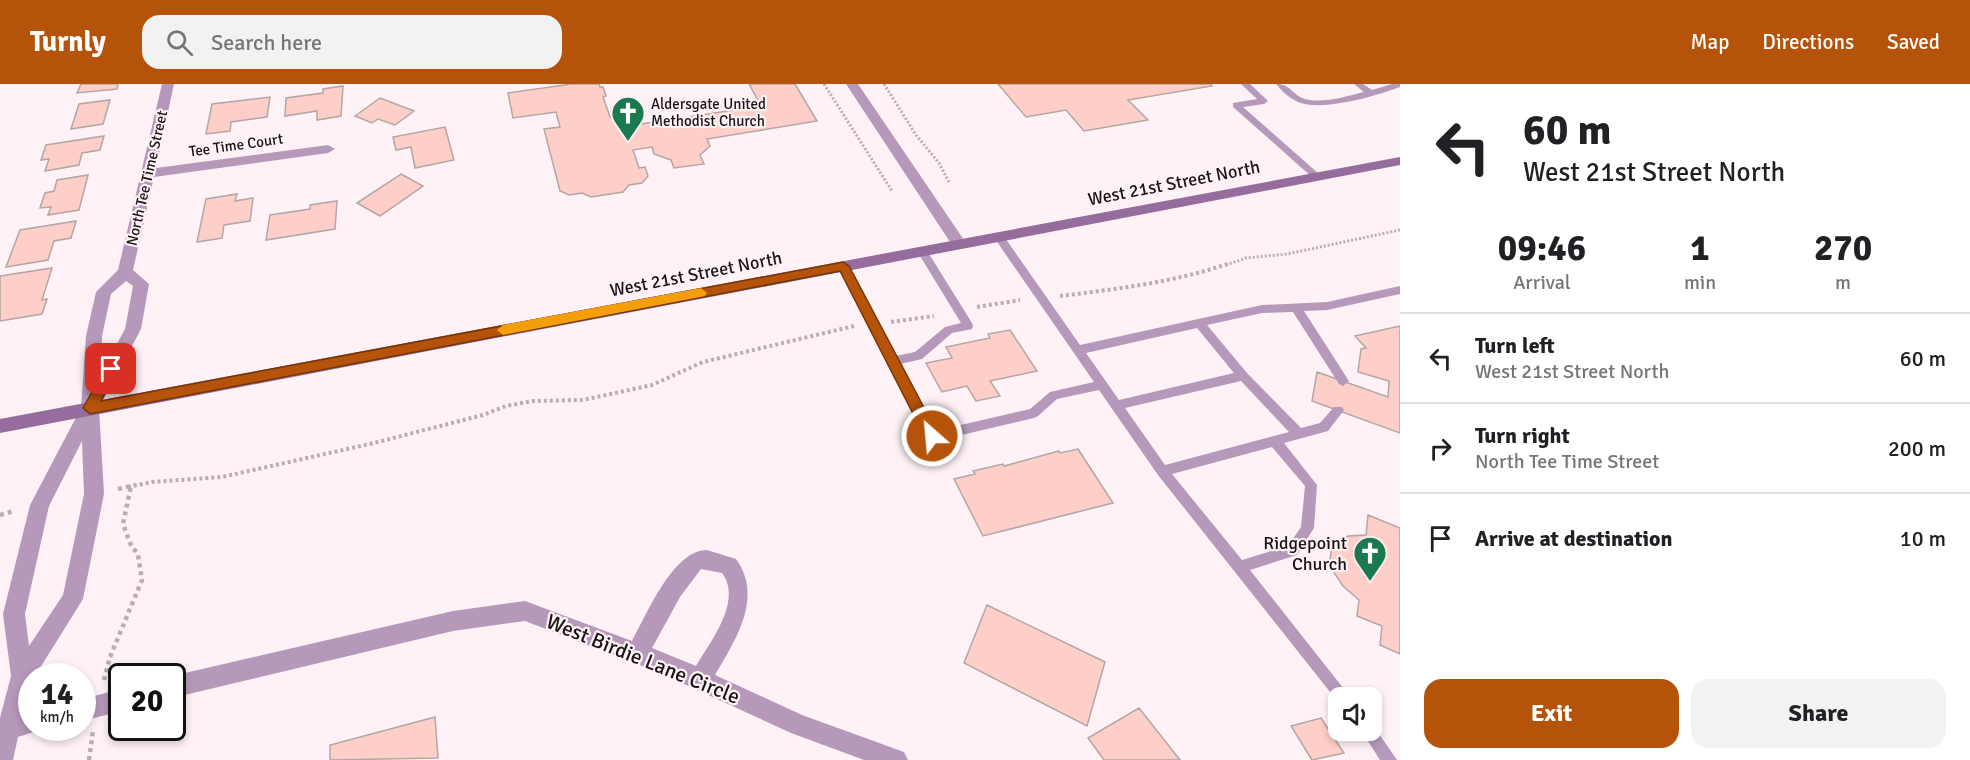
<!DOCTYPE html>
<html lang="en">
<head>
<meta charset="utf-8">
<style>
  body { margin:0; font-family:Signika,sans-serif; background:#f2f2f2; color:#202124; height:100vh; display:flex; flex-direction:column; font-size:22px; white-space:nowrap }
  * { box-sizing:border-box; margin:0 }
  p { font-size:20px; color:#757577 }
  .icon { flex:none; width:33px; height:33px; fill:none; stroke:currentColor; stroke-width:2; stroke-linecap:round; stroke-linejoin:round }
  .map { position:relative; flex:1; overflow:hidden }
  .details { display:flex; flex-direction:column; background:#fff; width:570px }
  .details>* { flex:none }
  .hud { background:#fff; color:#202124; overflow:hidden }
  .controls { position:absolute; left:1328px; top:603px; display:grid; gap:12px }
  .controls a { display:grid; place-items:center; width:54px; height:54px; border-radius:12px; background:#fff; box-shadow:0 3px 9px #0003; font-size:30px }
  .speed { position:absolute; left:18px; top:579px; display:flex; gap:12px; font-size:30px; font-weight:700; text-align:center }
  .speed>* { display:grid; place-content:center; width:78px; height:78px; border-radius:50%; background:#fff; box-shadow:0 3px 9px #0003; line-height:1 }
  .speed small { font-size:15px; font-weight:400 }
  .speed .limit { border:3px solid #111; border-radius:9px; background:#fff; color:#111 }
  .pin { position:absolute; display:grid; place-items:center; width:51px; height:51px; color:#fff; margin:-26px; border-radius:12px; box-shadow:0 3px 9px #0006 }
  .me { position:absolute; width:66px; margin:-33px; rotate:333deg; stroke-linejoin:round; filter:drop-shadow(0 0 4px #0008) }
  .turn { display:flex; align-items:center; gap:21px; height:126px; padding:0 24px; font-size:27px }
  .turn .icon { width:78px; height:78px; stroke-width:2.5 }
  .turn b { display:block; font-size:42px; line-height:51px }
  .eta { display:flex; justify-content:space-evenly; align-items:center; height:102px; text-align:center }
  .eta b { font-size:36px; font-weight:700; line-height:42px }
  .primary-button { display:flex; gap:12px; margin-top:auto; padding:12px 24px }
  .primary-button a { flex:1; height:69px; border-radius:18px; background:#b45309; color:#fff; font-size:24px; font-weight:700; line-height:69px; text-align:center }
  .primary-button a+a { background:#f2f2f2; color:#202124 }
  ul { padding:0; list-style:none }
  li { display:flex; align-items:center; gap:18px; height:90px; padding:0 24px; border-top:2px solid #e0e0e0 }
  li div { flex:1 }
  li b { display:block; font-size:22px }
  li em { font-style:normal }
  header { display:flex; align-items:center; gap:36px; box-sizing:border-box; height:84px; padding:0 30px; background:#b45309; color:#fff }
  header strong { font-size:28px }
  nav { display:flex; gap:33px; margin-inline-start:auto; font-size:21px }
  .search { width:420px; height:54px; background:#f2f2f2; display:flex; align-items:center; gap:15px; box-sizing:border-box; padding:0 21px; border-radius:18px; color:#757577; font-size:22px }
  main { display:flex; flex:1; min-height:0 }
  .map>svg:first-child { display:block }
</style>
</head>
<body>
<header>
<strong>Turnly</strong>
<div class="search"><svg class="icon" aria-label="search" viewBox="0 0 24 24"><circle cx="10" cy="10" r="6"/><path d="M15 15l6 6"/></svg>Search here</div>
<nav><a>Map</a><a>Directions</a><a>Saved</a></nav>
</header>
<main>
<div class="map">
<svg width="1400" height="676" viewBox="0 0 1400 676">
  <rect width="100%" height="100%" fill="#fef2f6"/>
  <path fill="#fdcfc8" stroke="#b3a6a5" stroke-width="1.5" d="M 81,0 L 118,0 L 117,5 L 77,9 Z
    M 571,0 L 599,0 L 600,3 L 603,3 L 606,12 L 603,13 L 610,33 L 634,41 L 761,22 L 749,0 L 795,0 L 817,37 L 707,55 L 710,62 L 700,71 L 704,80 L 674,84 L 671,76 L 654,70 L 652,63 L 633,66 L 639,84 L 645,83 L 648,92 L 642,99 L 629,101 L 623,108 L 591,113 L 582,109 L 569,111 L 560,107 L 544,45 L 560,43 L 556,28 L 513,34 L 508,9 Z
    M 998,0 L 1211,0 L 1212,2 L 1128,16 L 1148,36 L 1084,47 L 1066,26 L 1026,33 Z
    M 343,2 L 341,32 L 317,36 L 317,27 L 285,32 L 286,14 L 323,9 L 323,5 Z
    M 270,13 L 267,33 L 231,38 L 230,47 L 206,50 L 212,20 Z
    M 380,14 L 414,27 L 395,41 L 378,35 L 372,39 L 355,32 Z
    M 110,16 L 103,40 L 71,45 L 79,20 Z
    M 445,43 L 454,76 L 415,84 L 411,63 L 396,66 L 393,53 Z
    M 104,52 L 100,66 L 82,69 L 79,81 L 45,87 L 49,75 L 41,76 L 46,61 Z
    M 401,90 L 423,102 L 380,132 L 357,119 Z
    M 88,91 L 79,126 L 48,131 L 51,123 L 40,124 L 45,109 L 54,107 L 57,96 Z
    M 237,110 L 235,117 L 253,114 L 250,137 L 224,141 L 222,154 L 197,158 L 206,115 Z
    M 337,117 L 335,145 L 266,156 L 270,131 L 310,125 L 310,121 Z
    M 76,137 L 71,154 L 54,157 L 48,176 L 6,183 L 20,146 Z
    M 52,184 L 42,216 L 47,215 L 42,230 L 0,237 L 0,192 Z
    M 1400,242 L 1400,349 L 1312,317 L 1317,288 L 1388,313 L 1389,297 L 1358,288 L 1361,265 L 1366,264 L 1355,252 Z
    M 1010,246 L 1037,287 L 990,297 L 1000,312 L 976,317 L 967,302 L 942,308 L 926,279 L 952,274 L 946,263 L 990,254 L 988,250 Z
    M 1078,365 L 1113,419 L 983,452 L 954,395 L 975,390 L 973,387 L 1003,380 L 1004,382 L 1059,367 L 1060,369 Z
    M 1368,431 L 1400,444 L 1400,570 L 1380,561 L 1382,542 L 1357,532 L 1359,516 L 1343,502 L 1329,481 L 1332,463 L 1336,458 L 1348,452 L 1366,451 Z
    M 987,521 L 1105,578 L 1087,642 L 964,579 Z
    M 1139,624 L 1180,676 L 1104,676 L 1088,654 Z
    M 435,633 L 438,674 L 330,676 L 330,661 Z
    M 1321,634 L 1344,669 L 1312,676 L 1291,642 Z"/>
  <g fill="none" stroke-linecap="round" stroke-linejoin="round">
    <path stroke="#b8aeb1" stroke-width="3" stroke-dasharray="2 2" stroke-linecap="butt" d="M 824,0 L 892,107
      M 884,0 L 916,51 L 939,79 L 950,100
      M 1226,181 L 1246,174 L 1287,170 L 1400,146"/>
    <path stroke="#b8aeb1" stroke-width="4" stroke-dasharray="3 3" stroke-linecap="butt" d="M 1060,212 C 1117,205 1176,198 1230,179
      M 977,223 L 1020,216
      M 891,238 L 934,232
      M 128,403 L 152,398 L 222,393 L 374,359 L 483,331 L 506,322 L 532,317 L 583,316 L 652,301 L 703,278 L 854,242"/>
    <path stroke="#b8aeb1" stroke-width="4.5" stroke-dasharray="4 4" stroke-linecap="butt" d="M 118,405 L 135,401
      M 0,431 L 14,427
      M 104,596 L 110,573 L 142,496 L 138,471 L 130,459 L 123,440 L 131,402
      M 89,676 L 93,647"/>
    <path fill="#b699ba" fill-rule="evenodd" d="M 1241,0 L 1250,0 L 1268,17 L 1264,20 L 1243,23 L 1319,90 L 1319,94 L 1313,94 L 1233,23 L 1233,19 L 1257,15 Z
      M 1276,0 C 1291,0 1292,11 1305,15 C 1323,20 1347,12 1364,8 L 1354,0 L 1363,0 L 1372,6 L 1392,0 L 1400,0 L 1400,3 C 1376,12 1322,28 1298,18 C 1289,14 1282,7 1276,0 Z
      M 999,150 L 1003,151 L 1080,261 L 1262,221 L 1327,218 L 1400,202 L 1400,210 L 1327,226 L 1304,227 L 1349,297 L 1343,302 L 1339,300 L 1293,228 L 1262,229 L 1207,241 L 1247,289 L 1301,344 L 1320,339 L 1334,323 L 1342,323 L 1344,326 L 1328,347 L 1284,359 L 1317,401 L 1314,444 L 1297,471 L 1250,486 L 1351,614 L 1338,614 L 1338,618 L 1158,391 L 1099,306 L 1057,315 L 1038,332 L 1034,334 L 932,358 L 928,357 L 838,182 L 839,179 L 847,179 L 896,272 L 915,268 L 945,243 L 961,239 L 917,167 L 918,165 L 926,165 L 972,239 L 973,242 L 972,245 L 952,249 L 922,275 L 900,280 L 935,347 L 1030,325 L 1050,308 L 1094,298 L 995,155 L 994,153 ZM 1197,244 L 1234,289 L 1119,316 L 1086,269 ZM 1241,297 L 1289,348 L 1165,381 L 1125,324 ZM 1272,363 L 1305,402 L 1301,443 L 1288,462 L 1242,476 L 1172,390 Z
      M 1371,640 L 1373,641 L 1397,676 L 1380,676 L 1361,646 L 1371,646 Z"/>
    <path fill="#b699ba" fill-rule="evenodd" d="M 162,0 L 174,0 L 156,84 L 328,61 L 335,65 L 328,69 L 154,93 L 133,186 L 149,200 L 141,245 L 99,324 L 104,410 L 83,515 L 35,592 L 32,592 L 24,629 L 32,627 L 32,644 L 41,644 L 40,646 L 18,653 L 13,676 L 0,676 L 0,634 L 11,592 L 3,530 L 30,421 L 81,324 L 86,252 L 96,208 L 118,186 ZM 126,197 L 133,202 L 125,245 L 101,289 L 102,252 L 111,210 ZM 82,357 L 84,410 L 63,511 L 29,562 L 25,530 L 49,422 Z
      M 846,0 L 858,0 L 964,156 L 967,160 L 964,164 L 954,164 Z
      M 707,466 L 736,475 C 764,513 735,557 715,591 L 802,631 L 904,668 L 908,676 L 864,676 L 791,649 L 658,588 L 525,537 L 453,547 L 172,614 L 172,592 L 453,527 L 525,517 L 632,557 C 647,530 673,466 707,466 ZM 701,485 L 722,489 C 743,517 710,558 696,582 L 652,564 L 680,513 Z
      M 122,605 L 122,627 L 82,637 L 82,615 Z"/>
    <path fill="#966c9c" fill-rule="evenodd" d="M 1400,73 L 1400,81 L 0,349 L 0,335 Z"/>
  </g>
  <path fill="#b45309" stroke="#753606" stroke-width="1.5" d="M 843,178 L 849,182 L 937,348 L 939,352 L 937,357 L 927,357 L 840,187 L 90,330 L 83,324 L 107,281 L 111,279 L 118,285 L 101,317 Z"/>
  <path fill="#f59e0b" d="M 701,204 L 707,209 L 705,212 L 503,251 L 497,246 L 503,241 Z"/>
  <defs>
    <symbol id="church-pin" viewBox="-11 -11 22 30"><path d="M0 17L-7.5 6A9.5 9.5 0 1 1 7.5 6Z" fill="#1a794f" stroke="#fef2f6"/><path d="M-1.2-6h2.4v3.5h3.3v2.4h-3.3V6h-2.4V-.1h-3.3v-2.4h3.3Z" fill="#fff"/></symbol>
  </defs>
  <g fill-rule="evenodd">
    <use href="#church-pin" x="609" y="10" width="38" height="52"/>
    <use href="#church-pin" x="1351" y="450" width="38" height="52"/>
  </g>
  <g text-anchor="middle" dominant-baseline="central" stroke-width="4.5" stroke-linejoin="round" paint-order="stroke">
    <g font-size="15" fill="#181415" stroke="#fef2f6" text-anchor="start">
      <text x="651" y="20">Aldersgate United<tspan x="651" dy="17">Methodist Church</tspan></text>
    </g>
    <g font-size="15" fill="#181415" stroke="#fef2f6">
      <text transform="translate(236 61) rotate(-8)">Tee Time Court</text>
      <text transform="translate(147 94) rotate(-77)">North Tee Time Street</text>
    </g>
    <g font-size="18" fill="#181415" stroke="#fef2f6">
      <text transform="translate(1174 99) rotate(-11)">West 21st Street North</text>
      <text transform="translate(696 190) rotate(-11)">West 21st Street North</text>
    </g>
    <g font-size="18" fill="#181415" stroke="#fef2f6" text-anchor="end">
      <text x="1347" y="459">Ridgepoint<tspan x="1347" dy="21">Church</tspan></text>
    </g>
    <g font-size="21" fill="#181415" stroke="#fef2f6">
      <text transform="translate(643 575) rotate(22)">West Birdie Lane Circle</text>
    </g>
  </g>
</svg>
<div class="controls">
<a><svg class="icon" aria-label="sound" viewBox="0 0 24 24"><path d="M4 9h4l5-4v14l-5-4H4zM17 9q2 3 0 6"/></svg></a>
</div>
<div class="speed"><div>14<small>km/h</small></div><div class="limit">20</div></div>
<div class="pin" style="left:111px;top:285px;background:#d93025"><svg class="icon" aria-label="arrive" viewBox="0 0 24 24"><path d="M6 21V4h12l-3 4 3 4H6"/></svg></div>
<svg class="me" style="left:932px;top:352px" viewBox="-20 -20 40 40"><circle r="17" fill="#b45309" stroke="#fff" stroke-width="3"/><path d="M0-11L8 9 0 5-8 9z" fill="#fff"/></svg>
</div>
<section class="details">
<div class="hud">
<div class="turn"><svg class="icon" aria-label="left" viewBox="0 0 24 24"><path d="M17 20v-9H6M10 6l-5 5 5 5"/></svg><div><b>60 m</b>West 21st Street North</div></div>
</div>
<div class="eta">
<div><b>09:46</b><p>Arrival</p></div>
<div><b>1</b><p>min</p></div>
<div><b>270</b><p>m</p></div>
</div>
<ul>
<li><svg class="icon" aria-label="left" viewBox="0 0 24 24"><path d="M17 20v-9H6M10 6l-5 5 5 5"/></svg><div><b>Turn left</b><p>West 21st Street North</p></div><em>60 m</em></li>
<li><svg class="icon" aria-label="right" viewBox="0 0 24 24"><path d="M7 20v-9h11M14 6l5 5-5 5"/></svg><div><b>Turn right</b><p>North Tee Time Street</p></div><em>200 m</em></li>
<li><svg class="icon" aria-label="arrive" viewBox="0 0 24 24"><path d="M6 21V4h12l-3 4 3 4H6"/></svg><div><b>Arrive at destination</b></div><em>10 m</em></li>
</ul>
<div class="primary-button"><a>Exit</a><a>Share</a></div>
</section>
</main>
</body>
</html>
